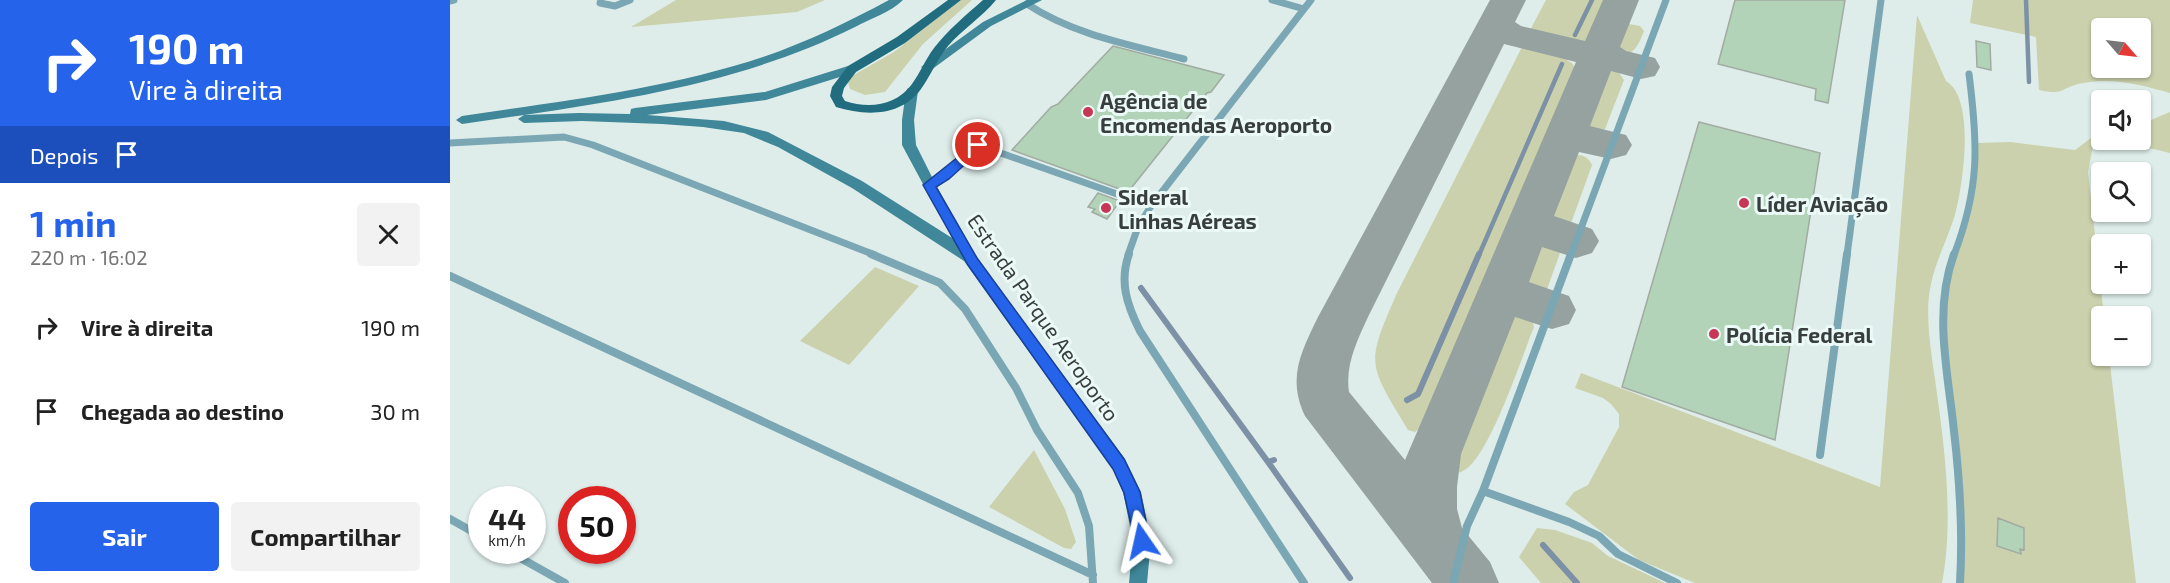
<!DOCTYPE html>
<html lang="pt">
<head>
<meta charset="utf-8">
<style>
  body { margin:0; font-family:"Exo 2",sans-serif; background:#f2f2f2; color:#222; height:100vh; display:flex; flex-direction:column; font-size:22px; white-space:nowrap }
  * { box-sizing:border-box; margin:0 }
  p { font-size:20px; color:#767676 }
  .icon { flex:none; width:33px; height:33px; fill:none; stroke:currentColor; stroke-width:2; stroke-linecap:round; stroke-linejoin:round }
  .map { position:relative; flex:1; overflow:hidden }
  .details { display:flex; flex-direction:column; background:#fff; width:450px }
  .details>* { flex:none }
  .banner { background:#2563eb; color:#fff; overflow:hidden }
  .needle { width:39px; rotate:118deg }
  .controls { position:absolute; left:1641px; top:18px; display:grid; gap:12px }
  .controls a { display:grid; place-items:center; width:60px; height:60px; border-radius:6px; background:#fff; box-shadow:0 2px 4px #0004; font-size:30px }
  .speed { position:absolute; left:18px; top:486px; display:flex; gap:12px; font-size:30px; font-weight:700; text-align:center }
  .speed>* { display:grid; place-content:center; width:78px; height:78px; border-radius:50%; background:#fff; box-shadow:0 2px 4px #0004; line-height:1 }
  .speed small { font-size:15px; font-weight:400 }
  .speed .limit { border:9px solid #d22; background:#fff; color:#111 }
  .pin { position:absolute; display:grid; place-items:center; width:51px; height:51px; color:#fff; margin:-26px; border:3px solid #fff; border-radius:50%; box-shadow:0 2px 6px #0007 }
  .me { position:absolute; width:66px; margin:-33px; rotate:349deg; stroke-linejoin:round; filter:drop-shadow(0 0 4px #0008) }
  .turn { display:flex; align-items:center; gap:21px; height:126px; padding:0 30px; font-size:27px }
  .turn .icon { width:78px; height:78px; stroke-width:2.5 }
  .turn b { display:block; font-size:42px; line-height:51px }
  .then { display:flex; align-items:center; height:57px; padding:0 30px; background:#0003; gap:12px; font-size:22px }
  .round { display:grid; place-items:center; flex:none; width:63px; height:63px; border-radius:6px; background:#f2f2f2 }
  .headline { display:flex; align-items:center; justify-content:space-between; height:102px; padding:0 30px }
  h1 { font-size:36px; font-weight:700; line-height:45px; color:#2563eb }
  .action { display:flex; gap:12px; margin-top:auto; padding:12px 30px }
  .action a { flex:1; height:69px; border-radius:6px; background:#2563eb; color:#fff; font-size:24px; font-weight:700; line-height:69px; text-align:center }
  .action a+a { background:#f2f2f2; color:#222 }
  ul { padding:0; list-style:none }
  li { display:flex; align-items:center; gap:18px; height:84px; padding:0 30px }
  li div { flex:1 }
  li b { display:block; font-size:22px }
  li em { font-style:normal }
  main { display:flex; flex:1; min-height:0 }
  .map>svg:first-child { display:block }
</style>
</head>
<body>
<main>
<section class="details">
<div class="banner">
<div class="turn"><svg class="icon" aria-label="right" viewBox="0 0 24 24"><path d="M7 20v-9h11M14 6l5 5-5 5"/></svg><div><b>190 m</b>Vire à direita</div></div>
<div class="then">Depois<svg class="icon" aria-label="arrive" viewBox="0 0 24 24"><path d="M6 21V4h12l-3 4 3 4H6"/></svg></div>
</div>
<div class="headline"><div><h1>1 min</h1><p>220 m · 16:02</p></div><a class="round"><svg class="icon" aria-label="close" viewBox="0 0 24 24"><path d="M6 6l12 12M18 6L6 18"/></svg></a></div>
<ul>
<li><svg class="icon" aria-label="right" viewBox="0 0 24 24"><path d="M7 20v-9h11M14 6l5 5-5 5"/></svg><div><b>Vire à direita</b></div><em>190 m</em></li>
<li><svg class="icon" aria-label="arrive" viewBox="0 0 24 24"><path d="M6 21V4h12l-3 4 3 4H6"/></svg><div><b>Chegada ao destino</b></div><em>30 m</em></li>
</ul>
<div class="action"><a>Sair</a><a>Compartilhar</a></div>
</section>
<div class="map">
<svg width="1720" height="583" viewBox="0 0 1720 583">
  <rect width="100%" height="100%" fill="#deedea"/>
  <path fill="#cbd1ac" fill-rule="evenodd" d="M 226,0 L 375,0 L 347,12 L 181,27 Z
    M 510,0 L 522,0 L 473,44 L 435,92 L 415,95 L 400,89 L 398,82 L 402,76 L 444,52 Z
    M 1096,0 L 1158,0 L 1141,39 L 1126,45 L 1079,32 Z
    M 1523,0 L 1720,0 L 1720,93 C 1692,85 1662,77 1633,83 C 1610,87 1616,96 1589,90 L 1586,37 L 1520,23 ZM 1652,28 L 1690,28 L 1690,68 L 1652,68 Z
    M 1467,15 L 1496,81 C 1526,99 1513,185 1505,215 C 1498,238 1486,260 1481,284 C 1473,318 1484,367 1488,401 C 1496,458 1503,526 1492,583 L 1245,583 L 1189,560 L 1115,504 L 1124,492 L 1138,485 L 1169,427 L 1169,414 L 1161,404 L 1153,398 L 1125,388 L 1131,373 L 1430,487 Z
    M 1179,24 L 1190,26 L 1194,31 C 1187,50 1181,58 1161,54 L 1173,25 Z
    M 1072,47 L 1114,58 L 1123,64 L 1125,70 L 971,427 L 965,432 L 958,430 C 918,363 915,366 947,293 Z
    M 1157,67 L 1167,70 L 1174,80 L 1155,129 C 1146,131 1139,130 1134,122 Z
    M 1720,112 L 1720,153 L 1666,140 L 1690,140 L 1691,120 L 1701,120 Z
    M 1645,135 L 1638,172 L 1654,316 L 1652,316 L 1652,356 L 1659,356 L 1686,583 L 1511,583 L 1494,302 L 1519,212 L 1528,143 L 1560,142 L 1625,150 Z
    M 1124,155 C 1133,155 1138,156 1142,165 L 1120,226 C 1106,232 1095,222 1097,209 L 1118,159 Z
    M 1099,244 L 1107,247 L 1110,253 L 1095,295 L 1081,293 L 1070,277 C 1077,261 1080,247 1099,244 Z
    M 425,267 L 469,286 L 399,365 L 350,341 Z
    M 1058,312 L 1068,312 L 1081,316 L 1084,327 C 1072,356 1038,463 1011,472 C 1005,474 999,470 994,467 L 1051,316 Z
    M 584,450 L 615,509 L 626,542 L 621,549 L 614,548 L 539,507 Z
    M 1087,528 L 1105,530 L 1142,543 L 1158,556 L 1215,583 L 1091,583 L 1069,557 Z"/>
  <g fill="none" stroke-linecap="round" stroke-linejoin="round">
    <path stroke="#7d91a6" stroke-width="4.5" d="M 1576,0 L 1579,82
      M 1125,35 L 1142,0
      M 1029,255 L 1112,64"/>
    <path stroke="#7d91a6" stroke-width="6" d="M 691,288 L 818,462 L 824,460
      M 957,400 L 968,394 L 1029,254
      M 818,462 L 900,578
      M 1093,545 L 1127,583"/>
    <path fill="#96a2a0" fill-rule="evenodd" d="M 1040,0 L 1076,0 L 1065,22 L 1071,26 L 1135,41 L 1153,0 L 1189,0 L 1170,47 L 1176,51 L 1205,58 L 1210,67 L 1205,76 L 1191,79 L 1161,71 L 1140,126 L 1176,135 L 1182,145 L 1176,155 L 1161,159 L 1129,152 L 1104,216 L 1142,229 L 1149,241 L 1142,253 L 1126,258 L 1092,247 L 1079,282 L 1119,296 L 1126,310 L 1119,324 L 1102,329 L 1065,317 L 1011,454 L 1007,487 L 1007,509 L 1012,528 L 1040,562 L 1049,583 L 982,583 L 855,416 C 837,378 851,352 868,317 ZM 1054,44 L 1126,62 L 955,460 L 899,392 C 895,365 907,341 918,317 Z"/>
  </g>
  <path fill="#b2d3b7" stroke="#a1aba2" stroke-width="1.5" d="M 1285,0 L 1395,0 L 1378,103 L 1365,100 L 1366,89 L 1268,64 Z
    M 1526,41 L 1540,44 L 1541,70 L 1527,67 Z
    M 663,46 L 774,75 L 761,92 L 757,93 L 678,192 L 562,150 L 601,107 L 608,104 Z
    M 1249,122 L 1370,153 L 1325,440 L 1172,387 Z
    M 648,193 L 670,201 L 657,219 L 642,212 L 645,209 L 638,207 Z
    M 1548,518 L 1574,528 L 1574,550 L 1570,549 L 1571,554 L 1547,546 Z"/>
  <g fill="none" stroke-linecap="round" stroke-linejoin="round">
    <path stroke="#7ba7b4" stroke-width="7" d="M 151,0 L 150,3 L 165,6 L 180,0
      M 822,0 L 854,9
      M 0,1 L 4,0
      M 577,4 C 624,35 681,45 734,59
      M 0,143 L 114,137 L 143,145 L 425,255
      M 479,185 L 495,175 L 528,145 L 701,206
      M 678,255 L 688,227 L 701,206 L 861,0
      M 1121,255 L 1216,0
      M 1397,255 L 1431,0
      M 1504,255 C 1530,187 1528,145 1519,74"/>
    <path stroke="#7ba7b4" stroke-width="8" d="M 421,254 L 490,283 L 515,309 L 566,388 L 587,430 L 628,493 L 639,526 L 643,583
      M 679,254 C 669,282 677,305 690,331 L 854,583
      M 1504,254 C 1483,312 1498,372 1504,431 C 1510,482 1513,532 1510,583
      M 0,276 L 643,575
      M 1370,455 L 1397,254
      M 1033,491 L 1119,522 L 1149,536 L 1168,554 L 1227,583
      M 0,519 L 32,537
      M 56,550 L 115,583
      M 1003,583 L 1017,526 L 1033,491 L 1121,254"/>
    <path fill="#3f8799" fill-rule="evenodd" d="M 439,0 L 453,0 C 441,12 420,19 405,27 C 301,79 188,98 74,115 L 129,113 L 180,114 L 181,109 L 185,108 L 315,92 L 398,66 L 406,66 L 406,72 L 316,100 L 197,115 L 274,121 L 318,132 L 412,181 L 502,238 L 452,145 L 452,120 L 456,91 L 458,88 L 466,88 L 468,91 L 464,120 L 466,145 L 486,185 L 527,258 L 675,459 L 691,492 L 701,541 L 697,583 L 679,583 L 683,541 L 673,492 L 663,469 L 514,261 L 402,188 L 328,147 L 294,133 L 253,127 L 212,124 L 132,121 L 74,123 L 68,119 L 74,115 L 12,124 L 6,120 L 12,116 C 113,101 216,89 313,57 C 357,42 398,22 439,0 Z
      M 577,0 L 592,0 L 541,26 L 481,70 L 477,71 L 471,67 L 533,22 Z"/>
    <path fill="#216d7f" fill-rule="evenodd" d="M 498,0 L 511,0 L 455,43 L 406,72 L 394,88 L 392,96 L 395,101 C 419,109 446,106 462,84 C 470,73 475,60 484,48 C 498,30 516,15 533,0 L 546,0 C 532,17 513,29 498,46 C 487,59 481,75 471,89 C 451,117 415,116 386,107 L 380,96 L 382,87 L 398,66 L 447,37 Z"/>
  </g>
  <path fill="#2563eb" stroke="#184099" stroke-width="1.5" d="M 528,141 L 533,142 L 533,148 L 499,179 L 486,187 L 527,258 L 674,459 L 690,492 L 700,541 L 698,546 L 692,549 L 686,546 L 674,493 L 663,469 L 518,265 L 473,185 Z"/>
  <g fill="#c73755" stroke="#ebfaf7" stroke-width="2">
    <circle cx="638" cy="112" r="6"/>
    <circle cx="1294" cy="203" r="6"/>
    <circle cx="656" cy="208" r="6"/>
    <circle cx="1264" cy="334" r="6"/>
  </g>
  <g text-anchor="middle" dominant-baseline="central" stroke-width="6" stroke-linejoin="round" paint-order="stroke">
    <g font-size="21" font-weight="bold" fill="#383e3d" stroke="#ebfaf7" text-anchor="start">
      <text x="650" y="100">Agência de<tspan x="650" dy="24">Encomendas Aeroporto</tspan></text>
      <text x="668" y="196">Sideral<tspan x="668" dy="24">Linhas Aéreas</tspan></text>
      <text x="1306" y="203">Líder Aviação</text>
      <text x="1276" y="334">Polícia Federal</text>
    </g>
    <g font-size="21" fill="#383e3d" stroke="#ebfaf7">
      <text transform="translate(594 317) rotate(55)">Estrada Parque Aeroporto</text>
    </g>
  </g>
</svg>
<div class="controls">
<a><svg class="needle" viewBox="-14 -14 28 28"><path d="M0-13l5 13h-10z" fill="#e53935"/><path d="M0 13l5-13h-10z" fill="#767676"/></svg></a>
<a><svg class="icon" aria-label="sound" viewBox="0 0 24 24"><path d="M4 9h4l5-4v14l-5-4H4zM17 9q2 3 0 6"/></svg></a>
<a><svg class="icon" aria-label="search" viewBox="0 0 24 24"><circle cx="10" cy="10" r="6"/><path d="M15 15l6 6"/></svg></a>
<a>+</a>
<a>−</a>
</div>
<div class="speed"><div>44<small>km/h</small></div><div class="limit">50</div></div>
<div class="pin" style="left:528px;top:145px;background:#d93025"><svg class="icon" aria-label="arrive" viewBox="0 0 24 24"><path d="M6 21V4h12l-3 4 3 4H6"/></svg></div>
<svg class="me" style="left:692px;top:541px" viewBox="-20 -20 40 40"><path d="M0-17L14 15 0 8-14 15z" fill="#2563eb" stroke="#fff" stroke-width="4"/></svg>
</div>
</main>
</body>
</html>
